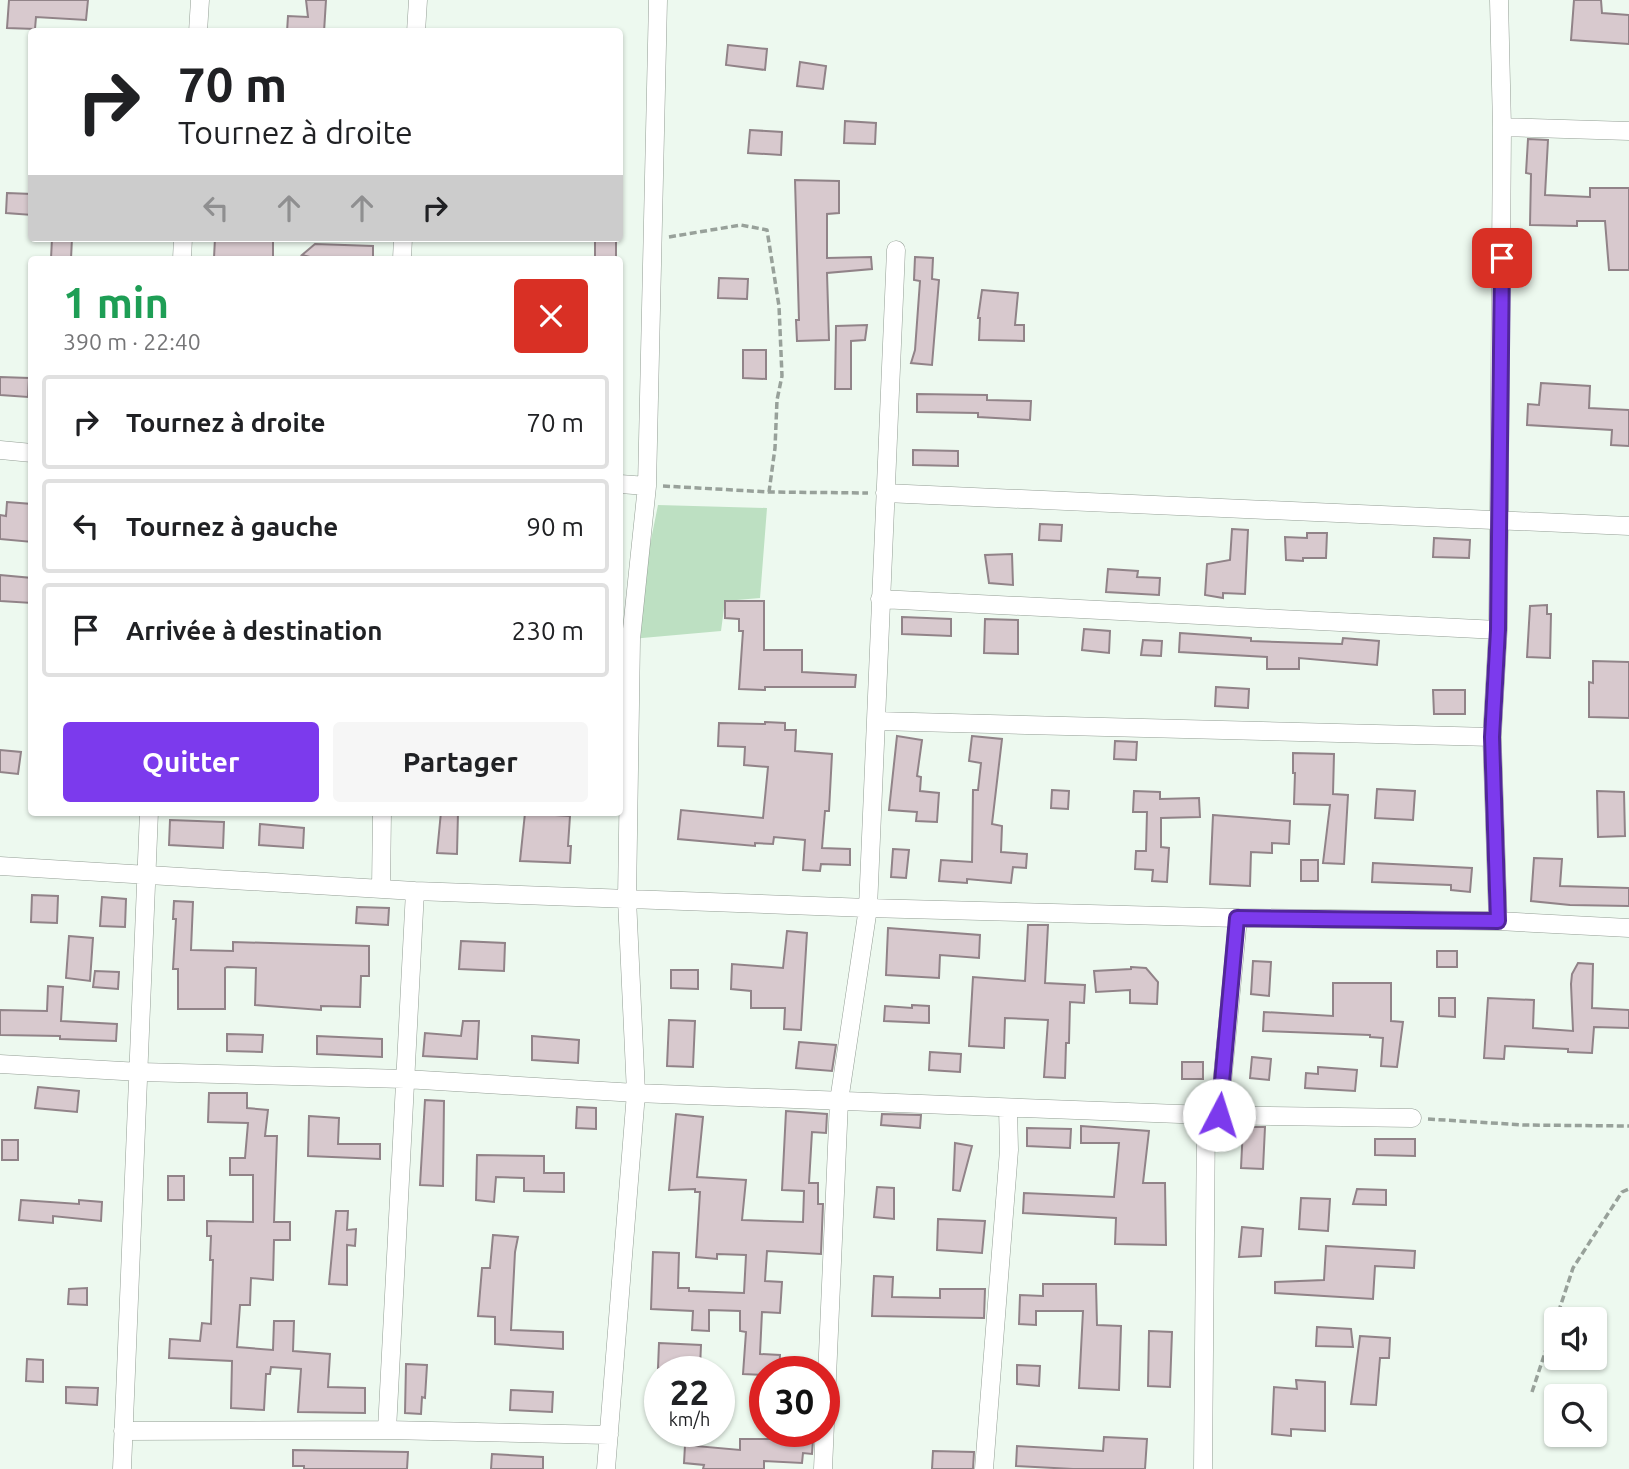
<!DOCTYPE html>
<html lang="fr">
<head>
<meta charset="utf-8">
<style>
  body { margin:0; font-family:Ubuntu,sans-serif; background:#f6f6f6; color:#202124; height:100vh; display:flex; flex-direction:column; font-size:26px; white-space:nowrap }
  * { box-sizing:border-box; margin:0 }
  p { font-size:23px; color:#757577 }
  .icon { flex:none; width:38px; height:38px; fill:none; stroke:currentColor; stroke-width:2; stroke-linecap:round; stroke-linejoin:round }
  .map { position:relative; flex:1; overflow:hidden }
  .drawer { position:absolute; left:28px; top:256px; width:595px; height:560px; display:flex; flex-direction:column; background:#fff; border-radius:7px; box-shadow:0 2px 5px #0004 }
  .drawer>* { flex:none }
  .hud { position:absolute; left:28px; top:28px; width:595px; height:214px; border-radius:7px; box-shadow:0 2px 5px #0004; background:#fff; color:#202124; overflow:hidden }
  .tools { position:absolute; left:1544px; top:1307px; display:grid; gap:14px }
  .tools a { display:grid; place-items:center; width:63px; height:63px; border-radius:7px; background:#fff; box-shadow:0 2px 5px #0004; font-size:35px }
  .speed { position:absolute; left:644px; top:1356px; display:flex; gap:14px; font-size:35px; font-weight:700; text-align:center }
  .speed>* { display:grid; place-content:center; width:91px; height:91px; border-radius:50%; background:#fff; box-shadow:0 2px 5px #0004; line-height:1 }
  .speed small { font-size:18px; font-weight:400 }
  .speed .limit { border:10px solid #d22; background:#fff; color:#111 }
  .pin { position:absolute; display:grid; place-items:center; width:60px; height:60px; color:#fff; margin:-30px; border-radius:14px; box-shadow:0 4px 10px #0006 }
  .me { position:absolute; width:77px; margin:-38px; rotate:5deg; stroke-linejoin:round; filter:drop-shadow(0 0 5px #0008) }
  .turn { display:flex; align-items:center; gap:24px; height:147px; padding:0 35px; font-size:32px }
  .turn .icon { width:91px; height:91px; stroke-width:2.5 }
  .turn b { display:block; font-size:49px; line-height:60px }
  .lanes { display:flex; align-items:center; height:66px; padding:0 35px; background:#0003; justify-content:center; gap:35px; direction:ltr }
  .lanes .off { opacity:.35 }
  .round { display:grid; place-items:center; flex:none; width:74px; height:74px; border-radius:7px; background:#f6f6f6 }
  .summary { display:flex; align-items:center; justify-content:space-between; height:119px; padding:0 35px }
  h1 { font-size:42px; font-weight:600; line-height:52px; color:#1e9e55 }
  .button { display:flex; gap:14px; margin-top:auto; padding:14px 35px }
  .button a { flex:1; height:80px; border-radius:7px; background:#7c3aed; color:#fff; font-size:28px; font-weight:600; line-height:80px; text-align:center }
  .button a+a { background:#f6f6f6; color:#202124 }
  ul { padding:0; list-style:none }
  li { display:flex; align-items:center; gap:21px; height:94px; margin:0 14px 10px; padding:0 21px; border:4px solid #e0e0e0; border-radius:7px }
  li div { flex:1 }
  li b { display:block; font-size:26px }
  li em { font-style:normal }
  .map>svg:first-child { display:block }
</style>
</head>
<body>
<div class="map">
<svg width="1629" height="1469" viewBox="0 0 1629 1469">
  <rect width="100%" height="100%" fill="#edf9ef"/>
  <path fill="#bde0c2" d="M 658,505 L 767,508 L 760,598 L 725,601 L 721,631 L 631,639 Z"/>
  <path fill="#d8c9ce" stroke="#918388" stroke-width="2" d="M 9,0 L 88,0 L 86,20 L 36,17 L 35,29 L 7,28 Z
    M 306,0 L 326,0 L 324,32 L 287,32 L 288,16 L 308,17 Z
    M 1574,0 L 1601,0 L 1602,13 L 1629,15 L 1629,44 L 1571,40 Z
    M 728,45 L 767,49 L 765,70 L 726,65 Z
    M 800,62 L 826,66 L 823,89 L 797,86 Z
    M 845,121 L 876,123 L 875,144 L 844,143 Z
    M 750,130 L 782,132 L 781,155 L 748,153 Z
    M 1528,139 L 1548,140 L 1545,195 L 1590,197 L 1590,188 L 1629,188 L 1629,270 L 1609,270 L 1605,221 L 1577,221 L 1577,226 L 1530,225 L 1531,174 L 1526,173 Z
    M 795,180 L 839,181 L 839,213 L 827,214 L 827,258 L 871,257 L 872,269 L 827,273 L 829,340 L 797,341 L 796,320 L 799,320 Z
    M 7,193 L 32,194 L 32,215 L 6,213 Z
    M 52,238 L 72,238 L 71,259 L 51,259 Z
    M 215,238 L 273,238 L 273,259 L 214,258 Z
    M 595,240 L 616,240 L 616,259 L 595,259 Z
    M 315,244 L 373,246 L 373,259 L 318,259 L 302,255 Z
    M 915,257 L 933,258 L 932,279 L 939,280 L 932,365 L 911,363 L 915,350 L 920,281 L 914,280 Z
    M 719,278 L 748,279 L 747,299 L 718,298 Z
    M 982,290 L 1018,293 L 1015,325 L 1024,325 L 1024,341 L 979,340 L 980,318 L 978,318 Z
    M 867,325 L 865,340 L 851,341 L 851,389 L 835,389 L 836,326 Z
    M 743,350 L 766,350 L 766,379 L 743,378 Z
    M 0,377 L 29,378 L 28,397 L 0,395 Z
    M 1541,383 L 1590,386 L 1589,408 L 1629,410 L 1629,446 L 1611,445 L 1612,430 L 1527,425 L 1528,404 L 1539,405 Z
    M 917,394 L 987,395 L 987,400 L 1031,401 L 1030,420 L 978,417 L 978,413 L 917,412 Z
    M 913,450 L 958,451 L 958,466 L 913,465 Z
    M 7,502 L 32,504 L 32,542 L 0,539 L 0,515 L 6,516 Z
    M 1040,524 L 1062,525 L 1061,541 L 1039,540 Z
    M 1232,529 L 1248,530 L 1245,594 L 1223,593 L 1223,598 L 1205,595 L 1207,564 L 1230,560 Z
    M 1307,533 L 1327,533 L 1326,558 L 1303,558 L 1303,561 L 1286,560 L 1285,537 L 1307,538 Z
    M 1434,538 L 1470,540 L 1469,558 L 1433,557 Z
    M 1012,554 L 1013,585 L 989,583 L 985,555 Z
    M 1108,569 L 1138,571 L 1137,577 L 1160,578 L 1159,595 L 1106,592 Z
    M 0,575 L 32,578 L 32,603 L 0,601 Z
    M 725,601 L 764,601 L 764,650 L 802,650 L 802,672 L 856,675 L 855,687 L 765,687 L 765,690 L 739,689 L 743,631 L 739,631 L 739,619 L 725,618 Z
    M 1547,605 L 1547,614 L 1551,614 L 1550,658 L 1527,657 L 1530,606 Z
    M 902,617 L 951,619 L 951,636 L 902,634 Z
    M 985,619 L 1018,620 L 1018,654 L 984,653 Z
    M 1084,629 L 1110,631 L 1109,653 L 1082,650 Z
    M 1180,633 L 1251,638 L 1251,641 L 1342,644 L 1343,638 L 1379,641 L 1377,665 L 1299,658 L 1299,669 L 1267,669 L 1267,657 L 1179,652 Z
    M 1143,640 L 1162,641 L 1161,656 L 1141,655 Z
    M 1593,661 L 1629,662 L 1629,718 L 1589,717 L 1589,682 L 1593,683 Z
    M 1216,687 L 1249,689 L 1248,708 L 1215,706 Z
    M 1433,690 L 1465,690 L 1465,714 L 1434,714 Z
    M 765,722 L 785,723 L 785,730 L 796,730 L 795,751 L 832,754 L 829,811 L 825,811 L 822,848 L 850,849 L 850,865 L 821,864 L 820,871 L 803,870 L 805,840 L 774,837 L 773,844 L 755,843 L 755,846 L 678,839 L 681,810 L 763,818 L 768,767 L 744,765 L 745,747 L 718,746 L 719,723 L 765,724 Z
    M 897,736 L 922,740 L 917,776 L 921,777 L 920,791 L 939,793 L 937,822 L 916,821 L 917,812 L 889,810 Z
    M 972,736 L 1002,739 L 992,824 L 1002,826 L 1001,852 L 1027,854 L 1026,868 L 1013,867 L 1011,883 L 967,879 L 967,883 L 939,881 L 941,860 L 972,862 L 973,790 L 978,790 L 981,763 L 969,761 Z
    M 1115,741 L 1137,742 L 1136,760 L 1114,759 Z
    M 0,750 L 21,752 L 18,774 L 0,772 Z
    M 1293,753 L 1334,754 L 1333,794 L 1348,795 L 1344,864 L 1323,863 L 1330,805 L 1294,804 L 1295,773 L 1293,773 Z
    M 1377,789 L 1415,791 L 1413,820 L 1375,818 Z
    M 1052,790 L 1069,791 L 1068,809 L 1051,808 Z
    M 1134,791 L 1160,792 L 1160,799 L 1199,798 L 1200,817 L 1161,818 L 1161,847 L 1169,848 L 1167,882 L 1152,881 L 1153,870 L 1135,869 L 1136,851 L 1146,851 L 1147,812 L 1133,812 Z
    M 1597,791 L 1624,792 L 1625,836 L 1598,837 Z
    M 441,812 L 458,812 L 457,854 L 437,853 Z
    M 525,813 L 570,816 L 568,846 L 571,846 L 570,863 L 520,861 Z
    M 1213,815 L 1290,821 L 1289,844 L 1272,843 L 1272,853 L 1251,852 L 1250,886 L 1210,884 Z
    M 170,820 L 224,822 L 223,848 L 169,845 Z
    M 260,824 L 304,828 L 303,848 L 259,845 Z
    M 893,849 L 909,850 L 906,878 L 891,877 Z
    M 1534,858 L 1562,859 L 1560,886 L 1629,888 L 1629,906 L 1570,905 L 1531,901 Z
    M 1301,860 L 1318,860 L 1318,881 L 1301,881 Z
    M 1373,863 L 1472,868 L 1470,892 L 1451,890 L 1451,885 L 1372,882 Z
    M 32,895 L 58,896 L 57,923 L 31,922 Z
    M 102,897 L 126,899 L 125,927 L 100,926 Z
    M 174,901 L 193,902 L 191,950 L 233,951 L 233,942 L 369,946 L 369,976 L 361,976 L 360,1007 L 321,1006 L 321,1010 L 255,1005 L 256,968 L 227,967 L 225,968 L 225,1009 L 178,1009 L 178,969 L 173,969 L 176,919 L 173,919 Z
    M 357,907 L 389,908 L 388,925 L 356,923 Z
    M 1028,925 L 1048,925 L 1045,983 L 1085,985 L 1084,1003 L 1070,1002 L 1069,1043 L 1066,1043 L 1065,1078 L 1044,1077 L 1048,1020 L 1005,1018 L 1004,1048 L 969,1046 L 973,977 L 1025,981 Z
    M 888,928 L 980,935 L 979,958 L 940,955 L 939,978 L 886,975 Z
    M 787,931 L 807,933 L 801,1030 L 784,1029 L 785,1008 L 751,1008 L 751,991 L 731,989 L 732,964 L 783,968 Z
    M 69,936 L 93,938 L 90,981 L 66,978 Z
    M 461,941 L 505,943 L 504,971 L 459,969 Z
    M 1437,951 L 1457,951 L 1457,967 L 1437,967 Z
    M 1253,961 L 1271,962 L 1269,996 L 1251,994 Z
    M 1578,963 L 1593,964 L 1592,1008 L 1629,1010 L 1629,1028 L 1594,1027 L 1592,1053 L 1568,1052 L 1568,1049 L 1505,1046 L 1504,1059 L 1484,1058 L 1488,998 L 1534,1000 L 1533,1028 L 1573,1031 L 1571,984 L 1572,974 Z
    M 1131,967 L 1146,968 L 1158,982 L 1157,1004 L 1130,1003 L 1130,990 L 1096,992 L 1094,971 L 1131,969 Z
    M 671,970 L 698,970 L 698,989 L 671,988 Z
    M 95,971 L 119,972 L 118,989 L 93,987 Z
    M 1333,983 L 1391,983 L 1391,1021 L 1403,1022 L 1397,1067 L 1381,1066 L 1383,1038 L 1370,1037 L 1370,1035 L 1263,1031 L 1264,1012 L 1333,1016 Z
    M 48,986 L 63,987 L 61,1021 L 117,1024 L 116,1041 L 60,1039 L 60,1036 L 0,1035 L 0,1010 L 47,1011 Z
    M 1439,998 L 1455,998 L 1455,1017 L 1439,1016 Z
    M 912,1005 L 929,1006 L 929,1023 L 884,1021 L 885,1006 L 912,1008 Z
    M 669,1020 L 695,1021 L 693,1067 L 667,1066 Z
    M 463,1021 L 479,1021 L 477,1059 L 423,1056 L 425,1033 L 461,1036 Z
    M 227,1034 L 263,1035 L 262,1052 L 227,1051 Z
    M 317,1036 L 382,1039 L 382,1057 L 317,1054 Z
    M 532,1036 L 579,1040 L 578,1063 L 532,1060 Z
    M 799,1042 L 836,1045 L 832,1071 L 796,1068 Z
    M 930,1052 L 961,1054 L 960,1072 L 929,1070 Z
    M 1252,1057 L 1271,1059 L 1269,1080 L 1250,1078 Z
    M 1182,1062 L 1203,1062 L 1203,1079 L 1182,1079 Z
    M 1318,1067 L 1357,1070 L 1355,1091 L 1305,1088 L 1306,1073 L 1318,1074 Z
    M 38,1087 L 79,1091 L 77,1112 L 35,1108 Z
    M 209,1093 L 247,1093 L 247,1108 L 268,1110 L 265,1136 L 277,1136 L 274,1222 L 290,1222 L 290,1240 L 274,1240 L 273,1280 L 251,1278 L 250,1305 L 240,1305 L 237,1347 L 273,1350 L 274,1321 L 294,1321 L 293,1351 L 330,1354 L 328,1387 L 365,1388 L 365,1413 L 298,1412 L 301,1369 L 271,1367 L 270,1374 L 266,1374 L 264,1410 L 231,1408 L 232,1361 L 169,1358 L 170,1339 L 200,1341 L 202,1323 L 211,1324 L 213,1260 L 210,1260 L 211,1236 L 207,1236 L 207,1221 L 253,1222 L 253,1175 L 230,1175 L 230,1158 L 245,1158 L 248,1123 L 208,1122 Z
    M 425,1100 L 444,1101 L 443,1186 L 420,1185 Z
    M 577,1107 L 596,1108 L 596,1129 L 576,1128 Z
    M 786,1111 L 827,1114 L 826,1133 L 812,1132 L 809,1183 L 818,1183 L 818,1204 L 823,1204 L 821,1254 L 767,1251 L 765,1281 L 782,1282 L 780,1313 L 762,1312 L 760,1354 L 780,1355 L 779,1372 L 765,1372 L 765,1375 L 743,1374 L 746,1332 L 740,1331 L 740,1311 L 709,1310 L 709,1331 L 692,1330 L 693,1311 L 651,1309 L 653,1252 L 679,1253 L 678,1288 L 689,1288 L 689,1291 L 744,1293 L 746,1255 L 717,1254 L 717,1259 L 696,1257 L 700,1192 L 695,1192 L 695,1189 L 669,1190 L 676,1114 L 703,1117 L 697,1177 L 746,1180 L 742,1220 L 803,1222 L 804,1191 L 782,1190 Z
    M 882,1114 L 921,1115 L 920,1128 L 881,1125 Z
    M 309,1116 L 339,1118 L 338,1144 L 380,1144 L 380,1159 L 308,1156 Z
    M 1081,1126 L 1149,1131 L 1143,1183 L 1165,1183 L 1166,1245 L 1115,1244 L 1116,1218 L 1023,1213 L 1024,1193 L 1114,1197 L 1119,1143 L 1081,1143 Z
    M 1243,1127 L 1265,1127 L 1263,1169 L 1241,1168 Z
    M 1027,1128 L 1071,1129 L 1070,1148 L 1027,1146 Z
    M 1375,1139 L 1415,1139 L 1415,1156 L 1375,1155 Z
    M 2,1140 L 18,1140 L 18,1160 L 2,1160 Z
    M 955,1143 L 972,1146 L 960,1191 L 953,1190 Z
    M 477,1155 L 544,1156 L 544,1173 L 564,1173 L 564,1192 L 524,1191 L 524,1178 L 496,1177 L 494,1202 L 476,1200 Z
    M 168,1176 L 184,1176 L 184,1200 L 168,1200 Z
    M 877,1187 L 894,1188 L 894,1219 L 874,1217 Z
    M 1357,1189 L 1386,1190 L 1386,1205 L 1353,1204 Z
    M 1301,1198 L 1330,1199 L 1328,1231 L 1299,1229 Z
    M 21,1200 L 79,1204 L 79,1200 L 102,1202 L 101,1221 L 53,1216 L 53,1223 L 19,1220 Z
    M 336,1211 L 348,1211 L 347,1230 L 356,1229 L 355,1246 L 347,1245 L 347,1285 L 329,1284 Z
    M 938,1219 L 985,1221 L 982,1253 L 937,1250 Z
    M 1242,1227 L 1263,1229 L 1261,1256 L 1239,1257 Z
    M 493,1235 L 518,1237 L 515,1252 L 511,1330 L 563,1332 L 563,1349 L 495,1344 L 495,1317 L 478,1316 L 482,1268 L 490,1268 Z
    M 1326,1246 L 1415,1251 L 1414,1268 L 1375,1266 L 1373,1299 L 1275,1293 L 1275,1282 L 1324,1280 Z
    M 874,1276 L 893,1277 L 892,1297 L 940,1298 L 940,1289 L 985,1289 L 984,1318 L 872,1316 Z
    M 1043,1284 L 1096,1284 L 1097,1325 L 1121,1326 L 1119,1390 L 1079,1388 L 1083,1311 L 1036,1311 L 1036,1325 L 1019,1324 L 1020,1295 L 1043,1296 Z
    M 87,1288 L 87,1305 L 68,1304 L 69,1289 Z
    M 1317,1327 L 1351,1329 L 1353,1347 L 1316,1346 Z
    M 1149,1331 L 1172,1332 L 1170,1387 L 1148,1386 Z
    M 1360,1336 L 1390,1338 L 1389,1358 L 1380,1358 L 1376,1405 L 1351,1404 Z
    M 659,1343 L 701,1345 L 700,1368 L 658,1368 Z
    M 27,1359 L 43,1360 L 43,1382 L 26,1381 Z
    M 406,1364 L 427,1365 L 425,1398 L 422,1397 L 421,1414 L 405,1413 Z
    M 1017,1365 L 1040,1366 L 1039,1386 L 1017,1384 Z
    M 1296,1380 L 1325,1382 L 1325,1431 L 1291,1429 L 1291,1436 L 1272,1434 L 1274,1387 L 1297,1389 Z
    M 66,1387 L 98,1388 L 97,1405 L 66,1403 Z
    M 511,1390 L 553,1392 L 552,1412 L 510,1410 Z
    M 779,1437 L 813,1439 L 812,1454 L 803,1453 L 802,1463 L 764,1461 L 764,1469 L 703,1469 L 704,1465 L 684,1463 L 685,1445 L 740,1450 L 740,1439 L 779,1439 Z
    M 1104,1437 L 1147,1439 L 1145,1469 L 1073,1469 L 1016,1466 L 1017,1446 L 1103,1451 Z
    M 293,1450 L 408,1452 L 407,1469 L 304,1469 L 304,1466 L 293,1466 Z
    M 933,1451 L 974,1452 L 973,1469 L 932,1469 Z
    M 492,1454 L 543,1457 L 543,1469 L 491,1469 Z"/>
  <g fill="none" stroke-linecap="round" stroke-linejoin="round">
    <defs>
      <path id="street" d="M 198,32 L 200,0
        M 416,32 L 418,0
        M 1502,127 L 1629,131
        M 182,259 L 183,238
        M 402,259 L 403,238
        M 0,450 L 32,453
        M 620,484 L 647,486
        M 885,493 L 1629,526
        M 880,599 L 1498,630
        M 876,721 L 1492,737
        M 0,866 L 415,891 L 868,908 L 1238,918 L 1498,921 L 1629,928
        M 381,888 L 382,812
        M 1498,921 L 1492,737 L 1498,630 L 1499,520 L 1502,127 L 1499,0
        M 0,1064 L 140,1072 L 405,1079 L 636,1093 L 1206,1115 L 1412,1118
        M 1219,1115 L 1238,918
        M 387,1430 L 415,891
        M 123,1431 L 387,1430 L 609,1435
        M 122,1469 L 149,812
        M 606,1469 L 636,1093 L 627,899 L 631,639 L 647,486 L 658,0
        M 823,1469 L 839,1101 L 868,908 L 896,250
        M 984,1469 L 1009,1150 L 1008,1108
        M 1203,1469 L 1206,1115"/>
    </defs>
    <use href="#street" stroke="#949e95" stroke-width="19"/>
    <path stroke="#98a19a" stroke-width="3.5" stroke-dasharray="7 3.5" stroke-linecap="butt" d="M 669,237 L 741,225 L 767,230 L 779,306 L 782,376 L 777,400 L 775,448 L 769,492
      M 663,486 L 769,492 L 868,493
      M 1428,1119 L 1524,1125 L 1629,1126
      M 1532,1392 L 1573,1268 L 1622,1192 L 1629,1189"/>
    <use href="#street" stroke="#fff" stroke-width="18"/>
  </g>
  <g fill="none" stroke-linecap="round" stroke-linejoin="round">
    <defs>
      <path id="route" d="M 1219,1115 L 1237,918 L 1498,921 L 1492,737 L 1498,630 L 1502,258"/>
    </defs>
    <use href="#route" stroke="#51269a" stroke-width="18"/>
    <use href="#route" stroke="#7c3aed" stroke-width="12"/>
  </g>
</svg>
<div class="tools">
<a><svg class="icon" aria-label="sound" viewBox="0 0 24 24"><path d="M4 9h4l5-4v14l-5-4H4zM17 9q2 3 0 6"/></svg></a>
<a><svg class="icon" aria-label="search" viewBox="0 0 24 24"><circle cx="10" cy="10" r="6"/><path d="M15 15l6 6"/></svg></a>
</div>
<div class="speed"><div>22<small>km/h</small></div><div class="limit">30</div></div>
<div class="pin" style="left:1502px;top:258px;background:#d93025"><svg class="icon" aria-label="arrive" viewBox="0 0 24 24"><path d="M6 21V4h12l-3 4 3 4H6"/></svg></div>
<svg class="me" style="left:1219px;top:1115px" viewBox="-20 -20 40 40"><circle r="19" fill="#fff"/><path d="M0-13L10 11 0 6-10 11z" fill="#7c3aed"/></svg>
<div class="hud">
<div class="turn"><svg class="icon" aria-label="right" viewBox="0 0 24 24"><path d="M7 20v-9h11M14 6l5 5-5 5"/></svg><div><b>70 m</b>Tournez à droite</div></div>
<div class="lanes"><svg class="icon off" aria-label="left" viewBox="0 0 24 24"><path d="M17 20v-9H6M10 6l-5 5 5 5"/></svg><svg class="icon off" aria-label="ahead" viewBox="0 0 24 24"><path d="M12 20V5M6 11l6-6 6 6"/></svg><svg class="icon off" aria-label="ahead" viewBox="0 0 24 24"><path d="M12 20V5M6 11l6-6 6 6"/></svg><svg class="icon" aria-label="right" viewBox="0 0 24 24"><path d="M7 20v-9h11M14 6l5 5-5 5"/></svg></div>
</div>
<section class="drawer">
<div class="summary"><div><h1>1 min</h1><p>390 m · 22:40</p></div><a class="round" style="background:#d93025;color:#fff"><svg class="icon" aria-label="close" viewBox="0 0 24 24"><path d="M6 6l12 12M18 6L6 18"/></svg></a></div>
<ul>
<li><svg class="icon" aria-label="right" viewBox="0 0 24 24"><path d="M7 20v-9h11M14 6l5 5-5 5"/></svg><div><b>Tournez à droite</b></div><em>70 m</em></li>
<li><svg class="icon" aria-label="left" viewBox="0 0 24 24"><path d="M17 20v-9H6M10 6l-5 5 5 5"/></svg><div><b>Tournez à gauche</b></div><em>90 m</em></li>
<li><svg class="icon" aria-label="arrive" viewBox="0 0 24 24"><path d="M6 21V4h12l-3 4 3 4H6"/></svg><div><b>Arrivée à destination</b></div><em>230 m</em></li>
</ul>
<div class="button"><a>Quitter</a><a>Partager</a></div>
</section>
</div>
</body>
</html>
